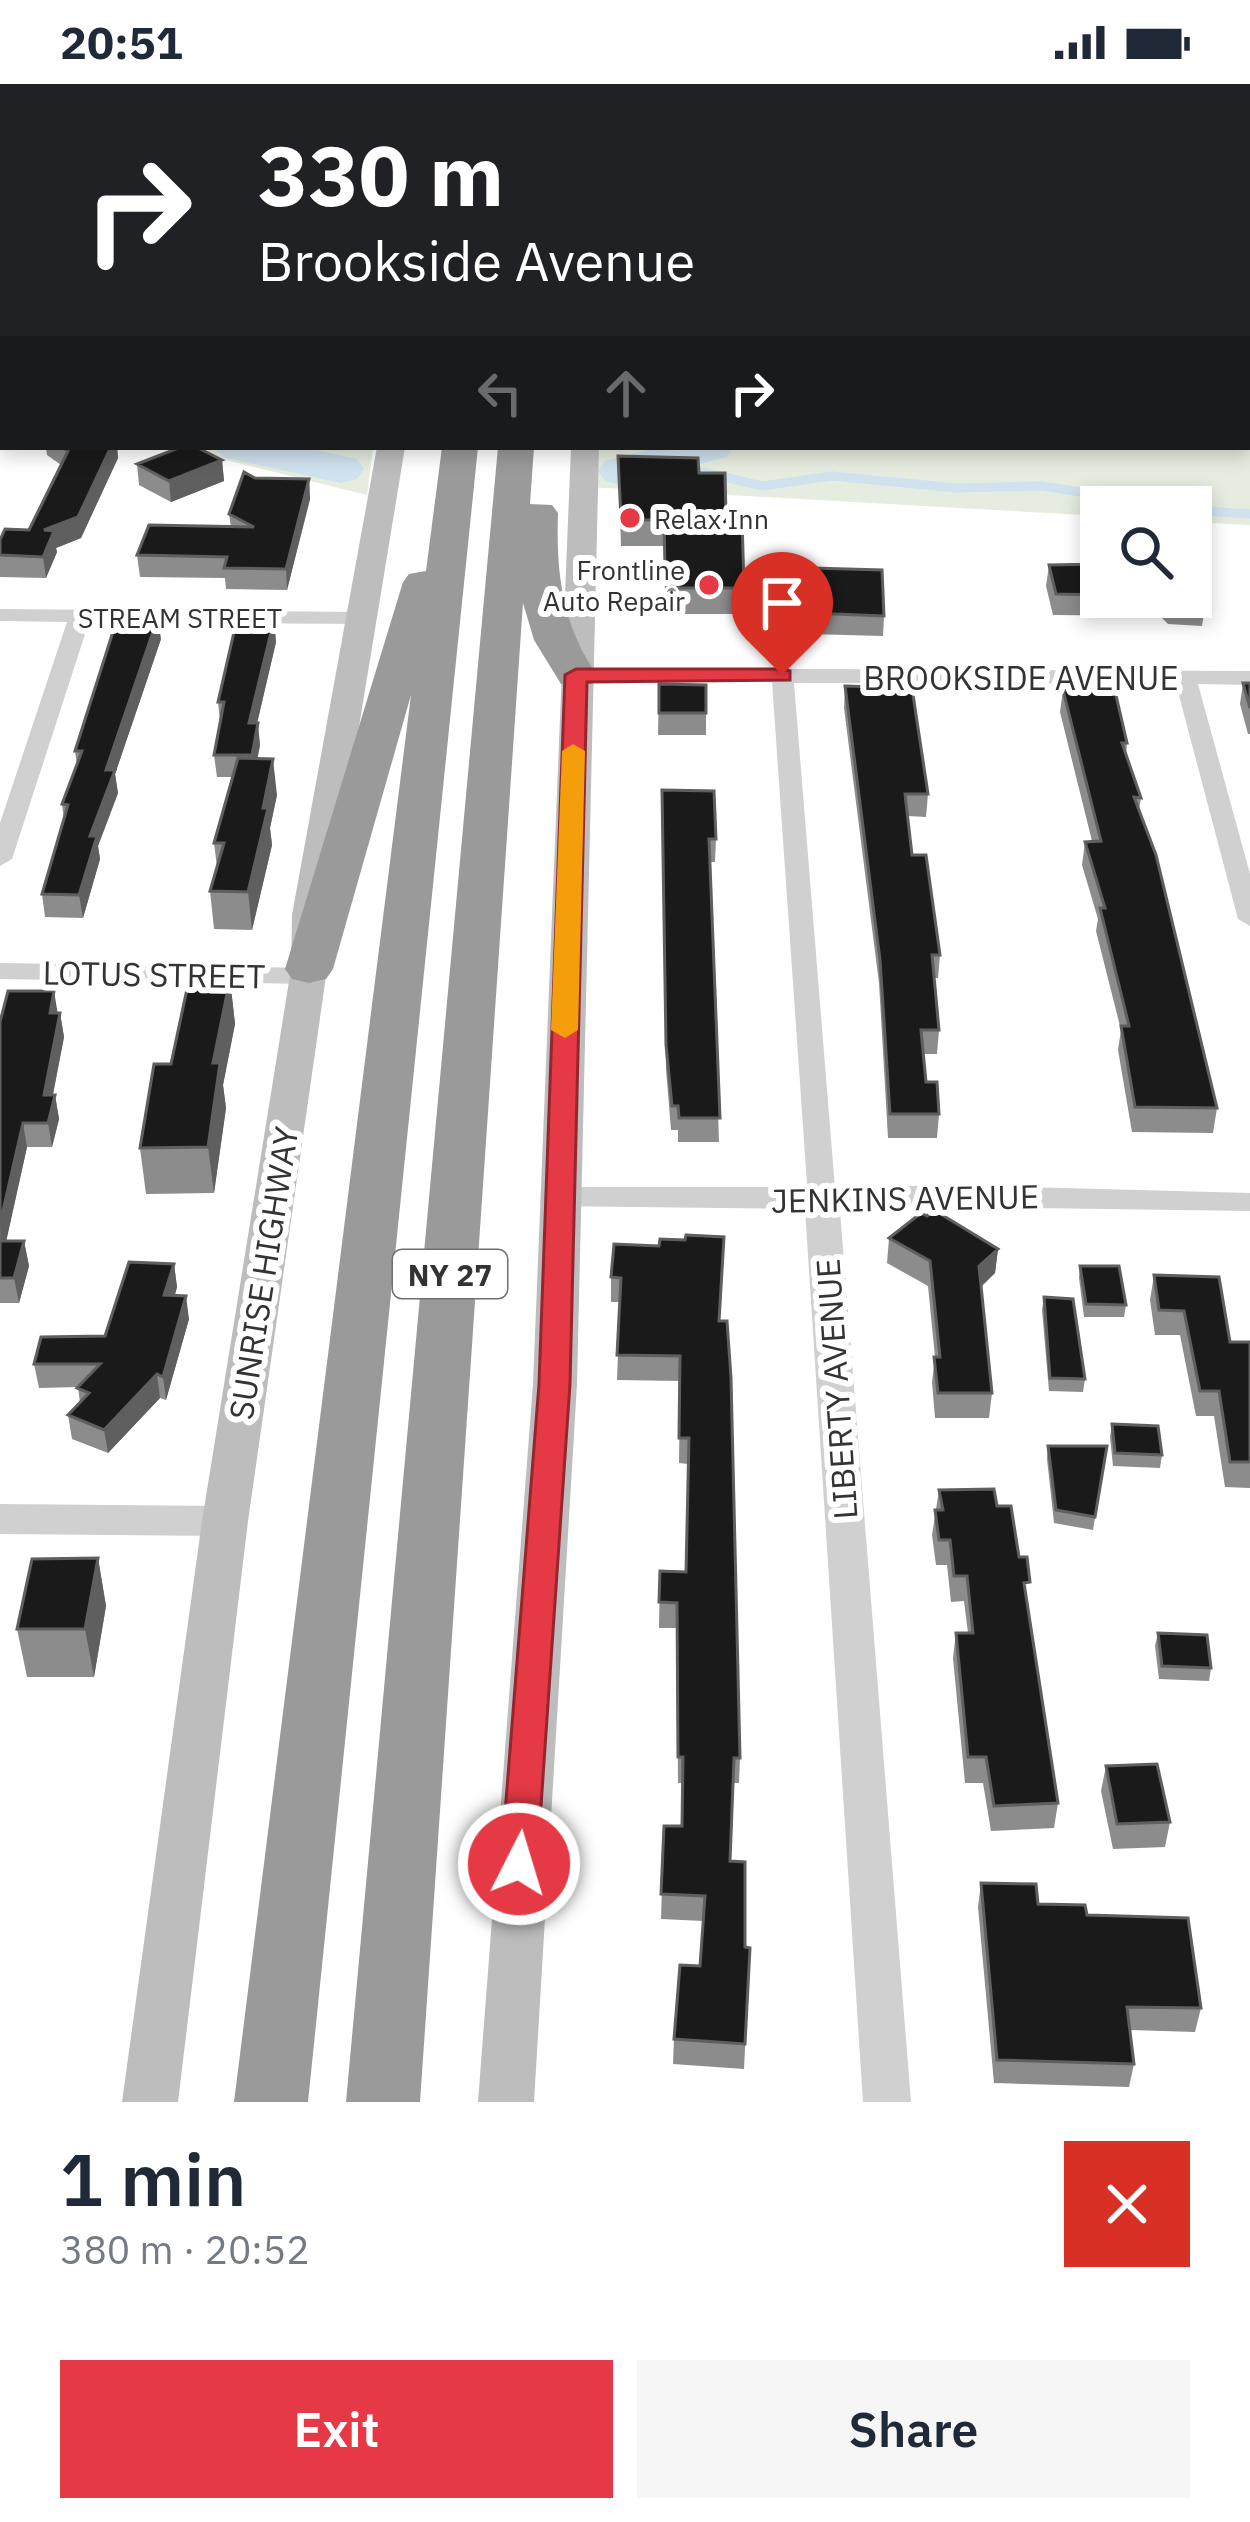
<!DOCTYPE html>
<html lang="en">
<head>
<meta charset="utf-8">
<style>
  body { margin:0; font-family:"IBM Plex Sans",sans-serif; background:#f6f6f7; color:#1f2937; height:100vh; display:flex; flex-direction:column; font-size:45px; white-space:nowrap }
  * { box-sizing:border-box; margin:0 }
  p { font-size:39px; color:#747a83 }
  .icon { flex:none; width:66px; height:66px; fill:none; stroke:currentColor; stroke-width:2; stroke-linecap:round; stroke-linejoin:round }
  .map { position:relative; height:2018px; overflow:hidden }
  .panel { display:flex; flex-direction:column; background:#fff; flex:1 }
  .panel>* { flex:none }
  .guide { position:absolute; left:0px; top:0px; width:1251px; height:366px; box-shadow:0 6px 18px #0003; background:#202124; color:#fff; overflow:hidden }
  .tools { position:absolute; left:1080px; top:402px; display:grid; gap:24px }
  .tools a { display:grid; place-items:center; width:132px; height:132px; border-radius:0px; background:#fff; box-shadow:0 6px 18px #0003; font-size:60px }
  .pin { position:absolute; display:grid; place-items:center; width:102px; height:102px; color:#fff; margin:-123px -51px; border-radius:50% 50% 50% 0; rotate:-45deg; box-shadow:0 0 12px #0007 }
  .pin .icon { rotate:45deg }
  .me { position:absolute; width:132px; margin:-66px; rotate:5deg; stroke-linejoin:round; filter:drop-shadow(0 0 9px #0008) }
  .turn { display:flex; align-items:center; gap:42px; height:252px; padding:0 60px; font-size:54px }
  .turn .icon { width:156px; height:156px; stroke-width:2.5 }
  .turn b { display:block; font-size:84px; line-height:102px }
  .lanes { display:flex; align-items:center; height:114px; padding:0 60px; background:#0003; justify-content:center; gap:60px; direction:ltr }
  .lanes .off { opacity:.35 }
  .round { display:grid; place-items:center; flex:none; width:126px; height:126px; border-radius:0px; background:#f6f6f7 }
  .headline { display:flex; align-items:center; justify-content:space-between; height:204px; padding:0 60px }
  h1 { font-size:72px; font-weight:600; line-height:90px }
  .cta { display:flex; gap:24px; margin-top:auto; padding:24px 60px }
  .cta a { flex:1; height:138px; border-radius:0px; background:#e63946; color:#fff; font-size:48px; font-weight:600; line-height:138px; text-align:center }
  .cta a+a { background:#f6f6f7; color:#1f2937 }
  .status { display:flex; justify-content:space-between; align-items:center; height:84px; padding:0 60px; background:#fff; direction:ltr }
  .status svg { height:33px; fill:currentColor }
  .map>svg:first-child { display:block }
</style>
</head>
<body>
<div class="status"><b>20:51</b><svg viewBox="0 0 49 12"><path d="M0 12V9h3v3zM5 12V6h3v6zM10 12V3h3v9zM15 12V0h3v12zM26 1h20v11H26zM47 4h2v5h-2z"/></svg></div>
<div class="map">
<svg width="1250" height="2018" viewBox="0 0 1250 2018">
  <rect width="100%" height="100%" fill="#fff"/>
  <path fill="#e6ecdf" d="M 0,0 L 419,0 L 3,3 L 3,353 Z
    M 615,0 L 1250,0 L 1250,441 L 1191,438 L 1191,423 L 1101,423 L 1101,432 L 588,403 L 592,363 L 1248,363 L 1248,3 Z
    M 174,363 L 373,363 L 367,411 Z"/>
  <g fill="none" stroke-linecap="round" stroke-linejoin="round">
    <path stroke="#cfe2ee" stroke-width="9" d="M 686,384 L 762,402 L 832,392 L 957,404 L 1042,402 L 1176,423
      M 1191,426 L 1250,430"/>
    <path fill="#cfe2ee" fill-rule="evenodd" d="M 1248,45 L 1250,45 L 1250,67 L 1248,67 Z
      M 0,82 L 3,82 L 3,104 L 0,104 Z
      M 1248,209 L 1250,209 L 1250,233 L 1248,233 Z
      M 0,331 L 3,331 L 3,357 L 0,357 Z
      M 215,363 L 302,363 L 357,375 L 364,385 L 357,395 L 341,399 L 222,373 Z
      M 658,363 L 733,363 L 726,373 L 621,401 L 605,397 L 598,387 L 605,377 Z"/>
    <path fill="#d0d0d0" fill-rule="evenodd" d="M 0,525 L 360,528 L 371,534 L 360,540 L 89,538 L 12,775 L 0,782 L 0,739 L 67,538 L 0,537 Z
      M 576,584 L 1250,587 L 1250,601 L 1198,600 L 1250,790 L 1250,842 L 1238,835 L 1176,600 L 794,599 L 835,1104 L 946,1101 L 1250,1109 L 1250,1127 L 812,1121 L 808,1114 L 772,598 L 568,596 L 565,591 Z
      M 0,879 L 308,884 L 321,892 L 308,900 L 0,895 Z"/>
    <path fill="#d0d0d0" fill-rule="evenodd" d="M 559,1103 L 822,1103 L 839,1114 L 911,2018 L 863,2018 L 805,1125 L 547,1122 L 542,1114 Z
      M 0,1420 L 225,1422 L 239,1427 L 245,1437 L 239,1447 L 225,1452 L 0,1450 Z"/>
    <path fill="#bdbdbd" fill-rule="evenodd" d="M 438,0 L 460,0 L 437,3 Z
      M 588,0 L 610,0 L 610,3 L 588,3 Z
      M 377,363 L 405,363 L 328,831 L 327,885 L 248,1437 L 178,2018 L 122,2018 L 202,1437 L 291,885 L 292,831 Z
      M 571,363 L 599,363 L 577,1300 L 534,2018 L 478,2018 L 533,1300 Z"/>
    <path fill="#9a9a9a" fill-rule="evenodd" d="M 488,0 L 516,0 L 516,3 L 488,3 Z
      M 531,0 L 559,0 L 559,3 L 531,3 Z
      M 442,363 L 478,363 L 308,2018 L 234,2018 L 411,611 L 333,885 L 326,895 L 309,899 L 292,895 L 285,885 L 403,498 L 409,490 L 426,487 Z
      M 498,363 L 534,363 L 530,420 L 552,421 L 558,429 C 556,489 562,541 597,591 L 591,600 L 561,600 L 534,556 L 523,519 L 420,2018 L 346,2018 Z"/>
  </g>
  <path fill="#8c8c8c" d="M 46,363 L 117,363 L 118,374 L 81,454 L 56,464 L 57,468 L 46,494 L 0,493 L 0,456 L 29,446 L 61,381 L 47,371 Z
    M 618,372 L 699,389 L 726,433 L 744,504 L 743,530 L 677,530 L 678,510 L 665,510 L 664,462 L 621,462 Z
    M 222,376 L 224,397 L 171,418 L 139,401 L 137,380 Z
    M 255,394 L 309,395 L 310,415 L 287,506 L 226,505 L 225,494 L 140,493 L 137,471 L 231,443 L 229,430 Z
    M 1101,480 L 1101,513 L 1191,513 L 1205,521 L 1202,542 L 1168,540 L 1160,532 L 1053,531 L 1046,502 L 1049,481 Z
    M 811,484 L 884,532 L 883,552 L 809,550 Z
    M 777,501 L 805,529 L 804,550 L 776,549 Z
    M 274,536 L 276,558 L 257,639 L 260,661 L 257,675 L 277,711 L 270,744 L 272,761 L 252,846 L 214,845 L 210,807 L 217,783 L 214,759 L 233,693 L 217,693 L 214,671 L 220,638 L 218,618 Z
    M 161,555 L 115,690 L 118,709 L 98,762 L 100,775 L 83,834 L 45,833 L 42,810 L 64,736 L 62,720 L 77,681 L 75,667 Z
    M 1243,599 L 1250,599 L 1250,650 L 1248,650 L 1240,620 Z
    M 659,600 L 706,601 L 706,651 L 658,651 Z
    M 845,602 L 928,710 L 926,733 L 908,732 L 912,771 L 940,871 L 938,894 L 934,894 L 939,946 L 937,970 L 923,970 L 926,998 L 939,1030 L 937,1054 L 888,1054 L 879,899 L 844,624 Z
    M 1063,606 L 1127,659 L 1126,670 L 1141,714 L 1139,726 L 1217,1024 L 1213,1049 L 1132,1048 L 1118,966 L 1121,946 L 1096,847 L 1098,835 L 1082,781 L 1085,758 L 1092,757 L 1060,628 Z
    M 662,706 L 716,755 L 715,778 L 710,778 L 719,1058 L 678,1058 L 678,1046 L 671,1046 L 666,985 Z
    M 230,895 L 235,940 L 223,1001 L 226,1024 L 214,1109 L 146,1110 L 140,1064 L 171,980 L 193,905 Z
    M 60,929 L 64,953 L 53,1011 L 55,1011 L 59,1035 L 52,1063 L 27,1063 L 6,1157 L 24,1157 L 29,1182 L 19,1219 L 0,1219 L 0,938 Z
    M 889,1154 L 998,1165 L 995,1189 L 981,1203 L 992,1309 L 989,1334 L 935,1334 L 932,1298 L 935,1273 L 928,1202 L 887,1179 Z
    M 614,1160 L 720,1237 L 740,1674 L 739,1699 L 733,1699 L 730,1777 L 745,1863 L 750,1864 L 744,1985 L 673,1980 L 674,1955 L 700,1882 L 703,1837 L 661,1835 L 664,1742 L 682,1742 L 682,1699 L 678,1699 L 677,1544 L 659,1544 L 660,1487 L 686,1488 L 688,1380 L 679,1379 L 680,1297 L 617,1296 L 620,1218 L 611,1218 L 611,1193 Z
    M 174,1180 L 177,1203 L 175,1211 L 189,1235 L 166,1316 L 160,1314 L 108,1369 L 72,1355 L 68,1331 L 80,1319 L 78,1303 L 39,1304 L 34,1280 L 105,1252 Z
    M 1080,1182 L 1126,1221 L 1124,1233 L 1084,1233 L 1079,1194 Z
    M 1154,1191 L 1230,1258 L 1250,1258 L 1250,1404 L 1225,1403 L 1214,1332 L 1196,1332 L 1180,1251 L 1155,1251 L 1150,1216 Z
    M 1044,1213 L 1085,1295 L 1083,1308 L 1049,1307 L 1042,1226 Z
    M 1112,1340 L 1162,1371 L 1160,1384 L 1113,1382 L 1110,1353 Z
    M 1048,1362 L 1107,1362 L 1093,1446 L 1054,1439 L 1047,1375 Z
    M 939,1406 L 997,1422 L 1027,1520 L 1058,1719 L 1054,1744 L 991,1747 L 983,1699 L 965,1699 L 953,1574 L 956,1549 L 968,1549 L 964,1517 L 951,1518 L 947,1481 L 936,1481 L 932,1451 Z
    M 98,1474 L 106,1522 L 94,1593 L 27,1593 L 17,1545 Z
    M 1158,1549 L 1211,1584 L 1209,1597 L 1159,1595 L 1155,1562 Z
    M 1106,1682 L 1170,1738 L 1165,1763 L 1113,1765 L 1101,1707 Z
    M 981,1799 L 1038,1820 L 1087,1831 L 1201,1924 L 1195,1948 L 1130,1946 L 1134,1980 L 1129,2003 L 994,1999 L 978,1823 Z"/>
  <path fill="#5f5f5f" d="M 111,363 L 117,363 L 118,374 L 81,454 L 56,464 L 57,468 L 46,494 L 43,473 L 44,446 Z
    M 222,376 L 224,397 L 171,418 L 169,397 Z
    M 309,395 L 310,415 L 287,506 L 286,485 Z
    M 158,533 L 161,555 L 115,690 L 118,709 L 98,762 L 100,775 L 83,834 L 79,811 L 90,752 L 106,686 Z
    M 274,536 L 276,558 L 252,661 L 249,639 Z
    M 258,639 L 260,661 L 254,693 L 252,671 Z
    M 273,675 L 277,711 L 270,744 L 272,761 L 252,846 L 248,808 Z
    M 230,895 L 235,940 L 223,1001 L 226,1024 L 214,1109 L 208,1063 L 213,979 Z
    M 54,907 L 58,931 L 50,929 Z
    M 60,929 L 64,953 L 48,1035 L 44,1011 Z
    M 55,1011 L 59,1035 L 52,1063 L 48,1039 Z
    M 23,1039 L 27,1063 L 1,1181 L 0,1140 Z
    M 24,1157 L 29,1182 L 19,1219 L 14,1194 Z
    M 998,1165 L 995,1189 L 976,1207 L 979,1182 Z
    M 174,1180 L 177,1203 L 168,1234 L 164,1211 Z
    M 186,1212 L 189,1235 L 166,1316 L 163,1293 Z
    M 157,1290 L 160,1314 L 108,1369 L 104,1346 Z
    M 98,1474 L 106,1522 L 94,1593 L 85,1545 Z"/>
  <path fill="#1a1a1a" stroke="#5f5f5f" stroke-width="3" d="M 61,363 L 111,363 L 78,433 L 44,446 L 54,447 L 43,473 L 0,471 L 0,456 L 5,445 L 29,446 L 68,367 Z
    M 181,363 L 196,363 L 222,376 L 169,397 L 137,380 Z
    M 618,372 L 698,374 L 699,389 L 725,389 L 726,433 L 742,433 L 744,504 L 678,504 L 678,484 L 665,484 L 664,436 L 621,436 Z
    M 244,388 L 255,394 L 309,395 L 286,485 L 224,484 L 227,473 L 137,471 L 149,441 L 254,443 L 229,430 Z
    M 1101,480 L 1101,511 L 1056,510 L 1049,481 Z
    M 1191,480 L 1197,480 L 1205,521 L 1171,520 L 1165,513 L 1191,513 Z
    M 811,484 L 882,486 L 884,532 L 810,529 Z
    M 777,501 L 805,502 L 805,529 L 777,528 Z
    M 118,532 L 158,533 L 106,686 L 115,686 L 90,752 L 97,752 L 79,811 L 42,810 L 68,721 L 62,720 L 82,667 L 75,667 Z
    M 237,535 L 274,536 L 249,639 L 258,639 L 252,671 L 214,671 L 224,618 L 218,618 Z
    M 1243,599 L 1250,599 L 1250,624 Z
    M 659,600 L 706,601 L 706,629 L 659,629 Z
    M 845,602 L 912,604 L 928,710 L 905,710 L 912,771 L 926,771 L 940,871 L 932,871 L 939,946 L 921,946 L 926,998 L 937,998 L 939,1030 L 890,1030 L 880,876 Z
    M 1063,606 L 1115,607 L 1127,659 L 1122,659 L 1141,714 L 1134,713 L 1156,771 L 1217,1024 L 1135,1023 L 1121,942 L 1129,942 L 1100,824 L 1105,824 L 1085,758 L 1101,757 Z
    M 238,674 L 273,675 L 263,724 L 268,724 L 248,808 L 210,807 L 224,759 L 214,759 Z
    M 662,706 L 714,707 L 716,755 L 709,755 L 720,1034 L 679,1034 L 678,1022 L 672,1022 L 666,961 Z
    M 195,895 L 230,895 L 213,979 L 220,979 L 208,1063 L 140,1064 L 154,980 L 171,980 L 187,905 L 193,905 Z
    M 8,907 L 54,907 L 50,929 L 60,929 L 44,1011 L 55,1011 L 48,1039 L 23,1039 L 0,1140 L 0,938 Z
    M 934,1126 L 998,1165 L 979,1182 L 992,1309 L 938,1309 L 934,1273 L 940,1273 L 930,1177 L 889,1154 L 921,1129 L 927,1132 Z
    M 686,1151 L 724,1153 L 719,1237 L 727,1237 L 731,1294 L 740,1674 L 734,1674 L 730,1777 L 745,1778 L 745,1863 L 750,1864 L 745,1960 L 674,1955 L 680,1881 L 700,1882 L 705,1812 L 661,1810 L 664,1742 L 682,1742 L 683,1673 L 678,1673 L 677,1519 L 659,1518 L 660,1487 L 686,1488 L 689,1354 L 679,1354 L 680,1272 L 617,1271 L 621,1194 L 611,1193 L 614,1160 L 659,1162 L 660,1155 L 685,1156 Z
    M 0,1157 L 24,1157 L 14,1194 L 0,1194 Z
    M 129,1178 L 174,1180 L 164,1211 L 186,1212 L 163,1293 L 157,1290 L 104,1346 L 68,1331 L 89,1309 L 77,1304 L 100,1280 L 34,1280 L 41,1253 L 105,1252 Z
    M 1080,1182 L 1119,1182 L 1126,1221 L 1086,1220 Z
    M 1154,1191 L 1219,1193 L 1230,1258 L 1250,1258 L 1250,1378 L 1230,1378 L 1219,1307 L 1200,1307 L 1184,1227 L 1159,1226 Z
    M 1044,1213 L 1073,1215 L 1085,1295 L 1050,1294 Z
    M 1112,1340 L 1158,1342 L 1162,1371 L 1115,1369 Z
    M 1048,1362 L 1107,1362 L 1095,1433 L 1056,1426 Z
    M 994,1405 L 997,1422 L 1011,1422 L 1019,1473 L 1027,1473 L 1030,1498 L 1024,1499 L 1058,1719 L 994,1722 L 986,1673 L 968,1673 L 956,1549 L 973,1549 L 967,1492 L 954,1492 L 950,1456 L 939,1456 L 935,1426 L 943,1426 L 939,1406 Z
    M 98,1474 L 85,1545 L 17,1545 L 32,1475 Z
    M 1158,1549 L 1207,1551 L 1211,1584 L 1162,1582 Z
    M 1157,1680 L 1170,1738 L 1117,1740 L 1106,1682 Z
    M 981,1799 L 1036,1800 L 1038,1820 L 1085,1821 L 1087,1831 L 1188,1834 L 1201,1924 L 1127,1923 L 1134,1980 L 997,1976 Z"/>
  <path fill="#e63946" stroke="#96252e" stroke-width="3" d="M 782,585 L 790,587 L 790,596 L 587,598 L 570,1300 L 537,1780 L 532,1791 L 519,1796 L 506,1791 L 501,1780 L 539,1300 L 565,591 L 576,585 Z"/>
  <path fill="#f59e0b" d="M 573,660 L 585,667 L 578,946 L 565,954 L 551,946 L 562,667 Z"/>
  <g fill="#e63946" stroke="#fff" stroke-width="4.5">
    <circle cx="630" cy="434" r="12"/>
    <circle cx="709" cy="501" r="12"/>
  </g>
  <g text-anchor="middle" dominant-baseline="central" stroke-width="12" stroke-linejoin="round" paint-order="stroke">
    <g font-size="27" fill="#333" stroke="#fff" text-anchor="start">
      <text x="654" y="434">Relax Inn</text>
      <text x="685" y="485" text-anchor="end">Frontline<tspan x="685" dy="31">Auto Repair</tspan></text>
    </g>
    <g font-size="27" fill="#333" stroke="#fff">
      <text x="180" y="533">STREAM STREET</text>
    </g>
    <rect fill="#fff" stroke="#707070" stroke-width="3" x="393" y="1166" width="114" height="48" rx="9"/>
    <g font-size="30" font-weight="bold" fill="#333">
      <text x="450" y="1190">NY 27</text>
    </g>
    <g font-size="33" fill="#333" stroke="#fff">
      <text x="1021" y="593">BROOKSIDE AVENUE</text>
      <text transform="translate(154 890) rotate(1)">LOTUS STREET</text>
      <text transform="translate(905 1114) rotate(-1)">JENKINS AVENUE</text>
      <text transform="translate(263 1189) rotate(-81)">SUNRISE HIGHWAY</text>
      <text transform="translate(836 1305) rotate(-94)">LIBERTY AVENUE</text>
    </g>
  </g>
</svg>
<div class="tools">
<a><svg class="icon" aria-label="search" viewBox="0 0 24 24"><circle cx="10" cy="10" r="6"/><path d="M15 15l6 6"/></svg></a>
</div>
<div class="pin" style="left:782px;top:591px;background:#d93025"><svg class="icon" aria-label="arrive" viewBox="0 0 24 24"><path d="M6 21V4h12l-3 4 3 4H6"/></svg></div>
<svg class="me" style="left:519px;top:1780px" viewBox="-20 -20 40 40"><circle r="17" fill="#e63946" stroke="#fff" stroke-width="3"/><path d="M0-11L8 9 0 5-8 9z" fill="#fff"/></svg>
<div class="guide">
<div class="turn"><svg class="icon" aria-label="right" viewBox="0 0 24 24"><path d="M7 20v-9h11M14 6l5 5-5 5"/></svg><div><b>330 m</b>Brookside Avenue</div></div>
<div class="lanes"><svg class="icon off" aria-label="left" viewBox="0 0 24 24"><path d="M17 20v-9H6M10 6l-5 5 5 5"/></svg><svg class="icon off" aria-label="ahead" viewBox="0 0 24 24"><path d="M12 20V5M6 11l6-6 6 6"/></svg><svg class="icon" aria-label="right" viewBox="0 0 24 24"><path d="M7 20v-9h11M14 6l5 5-5 5"/></svg></div>
</div>
</div>
<section class="panel">
<div class="headline"><div><h1>1 min</h1><p>380 m · 20:52</p></div><a class="round" style="background:#d93025;color:#fff"><svg class="icon" aria-label="close" viewBox="0 0 24 24"><path d="M6 6l12 12M18 6L6 18"/></svg></a></div>
<div class="cta"><a>Exit</a><a>Share</a></div>
</section>
</body>
</html>
